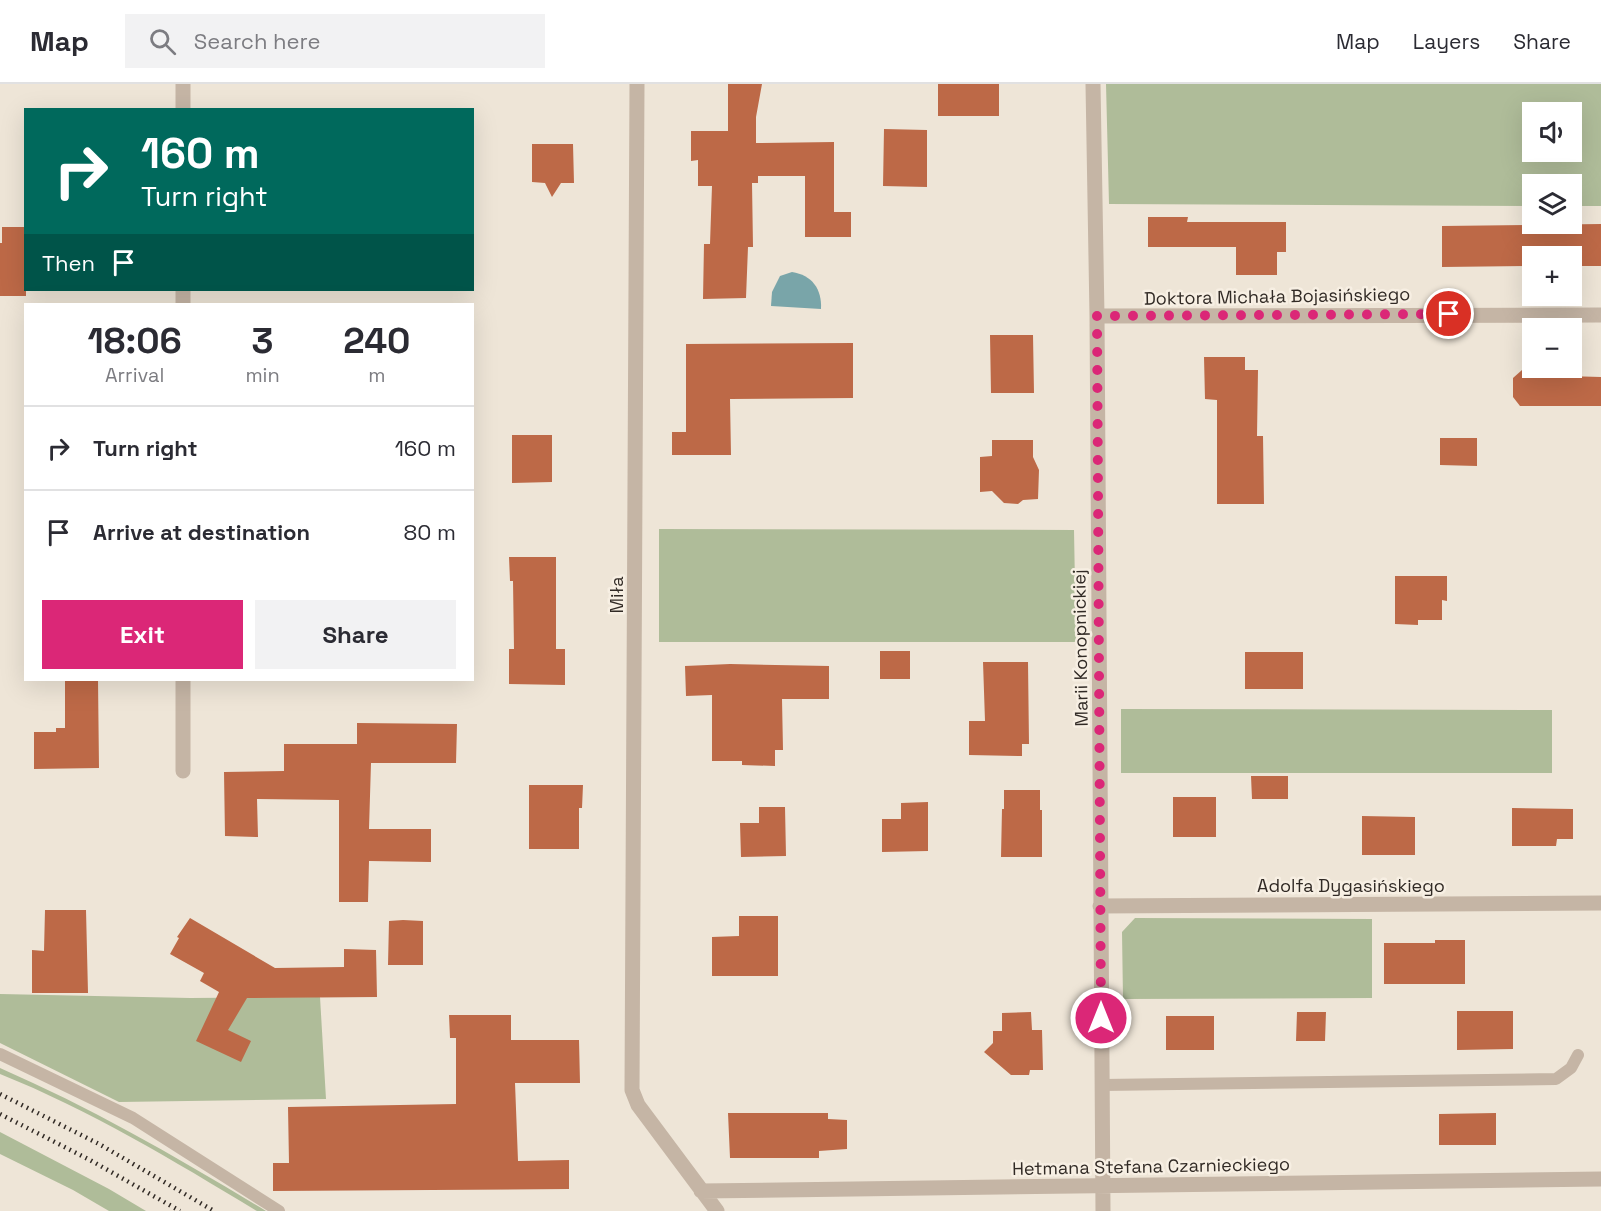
<!DOCTYPE html>
<html lang="en">
<head>
<meta charset="utf-8">
<style>
  body { margin:0; font-family:"Space Grotesk",sans-serif; background:#f2f2f3; color:#2b2b33; height:100vh; display:flex; flex-direction:column; font-size:22px; white-space:nowrap }
  * { box-sizing:border-box; margin:0 }
  p { font-size:20px; color:#7c7c81 }
  .icon { flex:none; width:33px; height:33px; fill:none; stroke:currentColor; stroke-width:2; stroke-linecap:round; stroke-linejoin:round }
  .map { position:relative; flex:1; overflow:hidden }
  .side { position:absolute; left:24px; top:219px; width:450px; height:378px; display:flex; flex-direction:column; background:#fff; border-radius:0px; box-shadow:0 6px 24px #0002 }
  .side>* { flex:none }
  .guide { position:absolute; left:24px; top:24px; width:450px; height:183px; border-radius:0px; box-shadow:0 6px 24px #0002; background:#00695c; color:#fff; overflow:hidden }
  .controls { position:absolute; left:1522px; top:18px; display:grid; gap:12px }
  .controls a { display:grid; place-items:center; width:60px; height:60px; border-radius:0px; background:#fff; box-shadow:0 6px 24px #0002; font-size:30px }
  .pin { position:absolute; display:grid; place-items:center; width:51px; height:51px; color:#fff; margin:-26px; border:3px solid #fff; border-radius:50%; box-shadow:0 2px 6px #0007 }
  .me { position:absolute; width:66px; margin:-33px; rotate:0deg; stroke-linejoin:round; filter:drop-shadow(0 0 4px #0008) }
  .turn { display:flex; align-items:center; gap:21px; height:126px; padding:0 18px; font-size:27px }
  .turn .icon { width:78px; height:78px; stroke-width:2.5 }
  .turn b { display:block; font-size:42px; line-height:51px }
  .then { display:flex; align-items:center; height:57px; padding:0 18px; background:#0003; gap:12px; font-size:22px }
  .eta { display:flex; justify-content:space-evenly; align-items:center; height:102px; text-align:center }
  .eta b { font-size:36px; font-weight:700; line-height:42px }
  .cta { display:flex; gap:12px; margin-top:auto; padding:12px 18px }
  .cta a { flex:1; height:69px; border-radius:0px; background:#db2777; color:#fff; font-size:24px; font-weight:700; line-height:69px; text-align:center }
  .cta a+a { background:#f2f2f3; color:#2b2b33 }
  ul { padding:0; list-style:none }
  li { display:flex; align-items:center; gap:18px; height:84px; padding:0 18px; border-top:2px solid #e1e1e2 }
  li div { flex:1 }
  li b { display:block; font-size:22px }
  li em { font-style:normal }
  header { display:flex; align-items:center; gap:36px; box-sizing:border-box; height:84px; padding:0 30px; background:#fff; border-bottom:2px solid #e1e1e2 }
  header strong { font-size:28px }
  nav { display:flex; gap:33px; margin-inline-start:auto; font-size:21px }
  .search { width:420px; height:54px; background:#f2f2f3; display:flex; align-items:center; gap:15px; box-sizing:border-box; padding:0 21px; border-radius:0px; color:#7c7c81; font-size:22px }
  .map>svg:first-child { display:block }
</style>
</head>
<body>
<header>
<strong>Map</strong>
<div class="search"><svg class="icon" aria-label="search" viewBox="0 0 24 24"><circle cx="10" cy="10" r="6"/><path d="M15 15l6 6"/></svg>Search here</div>
<nav><a>Map</a><a>Layers</a><a>Share</a></nav>
</header>
<div class="map">
<svg width="1601" height="1127" viewBox="0 0 1601 1127">
  <rect width="100%" height="100%" fill="#eee5d7"/>
  <path fill="#afbc99" fill-rule="evenodd" d="M 1106,0 L 1601,0 L 1601,122 L 1572,122 L 1572,100 L 1533,100 L 1533,122 L 1109,120 ZM 1572,28 L 1572,68 L 1533,68 L 1533,28 Z
    M 659,445 L 1074,446 L 1076,558 L 659,558 Z
    M 1121,625 L 1552,626 L 1552,689 L 1121,689 Z
    M 1135,834 L 1372,835 L 1372,914 L 1123,915 L 1122,848 Z
    M 0,910 L 190,914 L 320,913 L 326,1015 L 119,1018 L 0,959 Z
    M 0,984 C 92,1024 180,1075 266,1127 L 257,1127 C 174,1077 90,1026 0,990 Z
    M 0,1048 L 109,1105 L 146,1127 L 109,1127 L 73,1106 L 0,1070 Z"/>
  <path fill="#79a5a9" d="M 792,188 C 812,191 822,205 821,225 L 771,222 L 772,208 L 780,192 Z"/>
  <path fill="#bd6947" d="M 728,0 L 762,0 L 756,33 L 756,59 L 834,58 L 834,128 L 851,128 L 851,153 L 805,153 L 805,92 L 758,92 L 758,99 L 752,99 L 753,163 L 748,163 L 746,214 L 703,215 L 704,160 L 710,160 L 712,102 L 698,102 L 698,76 L 691,77 L 691,47 L 728,47 Z
    M 938,0 L 999,0 L 999,32 L 938,32 Z
    M 884,45 L 927,46 L 927,103 L 883,102 Z
    M 532,60 L 573,60 L 574,99 L 561,99 L 552,113 L 545,99 L 532,98 Z
    M 1148,133 L 1188,133 L 1187,138 L 1286,138 L 1286,168 L 1277,168 L 1277,191 L 1236,191 L 1236,163 L 1148,163 Z
    M 1601,140 L 1601,182 L 1572,182 L 1572,172 L 1533,172 L 1533,182 L 1442,183 L 1442,142 Z
    M 2,143 L 26,143 L 26,212 L 0,212 L 0,159 L 2,159 Z
    M 990,251 L 1033,251 L 1034,309 L 991,309 Z
    M 853,259 L 853,314 L 730,315 L 731,371 L 672,371 L 672,348 L 686,348 L 686,260 Z
    M 1204,273 L 1245,273 L 1245,286 L 1258,286 L 1257,352 L 1263,352 L 1264,420 L 1217,420 L 1217,316 L 1205,315 Z
    M 1522,286 L 1565,287 L 1565,292 L 1601,293 L 1601,322 L 1520,322 L 1513,313 L 1513,294 Z
    M 512,351 L 552,351 L 552,398 L 512,399 Z
    M 1440,354 L 1477,354 L 1477,382 L 1440,381 Z
    M 992,356 L 1033,356 L 1033,373 L 1039,386 L 1038,415 L 1023,416 L 1018,420 L 1004,419 L 992,407 L 980,408 L 980,373 L 992,372 Z
    M 509,473 L 556,473 L 556,565 L 565,565 L 565,601 L 509,600 L 509,565 L 514,565 L 513,497 L 510,497 Z
    M 1395,492 L 1447,492 L 1447,517 L 1442,516 L 1442,536 L 1418,536 L 1418,541 L 1395,540 Z
    M 880,567 L 910,567 L 910,595 L 880,595 Z
    M 1245,568 L 1303,568 L 1303,605 L 1245,605 Z
    M 983,578 L 1028,578 L 1029,660 L 1022,660 L 1022,672 L 969,671 L 969,637 L 985,637 Z
    M 730,580 L 829,582 L 829,615 L 782,615 L 783,666 L 775,666 L 775,682 L 742,681 L 742,677 L 712,677 L 712,611 L 686,612 L 685,582 Z
    M 65,596 L 98,596 L 99,684 L 34,685 L 34,648 L 56,648 L 56,644 L 65,644 Z
    M 357,639 L 457,640 L 456,679 L 371,679 L 369,745 L 431,745 L 431,778 L 369,777 L 368,818 L 339,818 L 339,716 L 257,715 L 258,753 L 225,752 L 224,688 L 284,687 L 284,660 L 357,660 Z
    M 1251,692 L 1288,692 L 1288,715 L 1252,715 Z
    M 529,701 L 583,701 L 582,724 L 579,724 L 579,765 L 529,765 Z
    M 1004,706 L 1040,706 L 1040,726 L 1042,726 L 1042,773 L 1001,773 L 1002,725 L 1004,725 Z
    M 1173,713 L 1216,713 L 1216,753 L 1173,753 Z
    M 928,718 L 928,767 L 882,768 L 882,735 L 901,735 L 901,719 Z
    M 759,723 L 785,723 L 786,772 L 741,773 L 740,739 L 759,739 Z
    M 1512,724 L 1573,725 L 1573,755 L 1557,755 L 1556,762 L 1512,762 Z
    M 1362,732 L 1415,733 L 1415,771 L 1362,771 Z
    M 45,826 L 86,826 L 88,909 L 32,909 L 32,866 L 44,867 Z
    M 739,832 L 778,832 L 778,892 L 712,892 L 712,853 L 739,852 Z
    M 190,834 L 275,884 L 344,883 L 344,865 L 376,866 L 377,913 L 247,914 L 228,946 L 251,957 L 241,978 L 196,957 L 219,908 L 200,897 L 204,889 L 170,870 L 179,854 L 177,853 Z
    M 403,836 L 423,837 L 423,881 L 388,881 L 389,837 Z
    M 1435,856 L 1465,856 L 1465,900 L 1384,900 L 1384,859 L 1435,859 Z
    M 1457,927 L 1513,927 L 1513,965 L 1457,966 Z
    M 1031,928 L 1032,946 L 1042,946 L 1043,986 L 1030,986 L 1029,991 L 1011,991 L 984,968 L 993,959 L 993,947 L 1002,947 L 1002,929 Z
    M 1297,928 L 1326,928 L 1325,957 L 1296,957 Z
    M 449,931 L 511,931 L 511,956 L 579,956 L 580,999 L 515,999 L 518,1077 L 569,1076 L 569,1105 L 273,1107 L 273,1079 L 289,1079 L 288,1023 L 456,1020 L 456,954 L 450,954 Z
    M 1166,932 L 1214,932 L 1214,966 L 1166,966 Z
    M 728,1029 L 828,1029 L 828,1035 L 847,1036 L 847,1065 L 819,1067 L 819,1074 L 730,1074 Z
    M 1496,1029 L 1496,1061 L 1439,1061 L 1439,1030 Z"/>
  <g fill="none" stroke-linecap="round" stroke-linejoin="round">
    <path stroke="#c5b5a5" stroke-width="12" d="M 0,970 L 133,1034 L 279,1127
      M 1102,1001 L 1556,995 L 1571,984 L 1578,971"/>
    <path stroke="#c5b5a5" stroke-width="15" d="M 637,0 L 632,1006 L 638,1021 L 717,1127
      M 1093,0 L 1097,232 L 1103,1127
      M 183,26 L 183,0
      M 183,220 L 183,206
      M 1097,232 L 1601,231
      M 183,687 L 183,596
      M 1100,822 L 1601,819
      M 701,1107 L 1601,1095"/>
    <path stroke="#312a25" stroke-width="4.5" stroke-dasharray="1.5 4.5" stroke-linecap="butt" d="M 0,1010 L 99,1060 L 214,1127
      M 0,1030 L 90,1076 L 180,1127"/>
  </g>
  <g fill="none" stroke-linecap="round" stroke-linejoin="round">
    <path stroke="#db2777" stroke-width="10" stroke-dasharray="0 18" d="M 1101,934 L 1097,232 L 1449,230"/>
  </g>
  <g text-anchor="middle" dominant-baseline="central" stroke-width="5" stroke-linejoin="round" paint-order="stroke">
    <g font-size="18" fill="#312a25" stroke="#f7efe3">
      <text transform="translate(1277 212) rotate(-1)">Doktora Michała Bojasińskiego</text>
      <text transform="translate(616 511) rotate(-90)">Miła</text>
      <text transform="translate(1080 564) rotate(-91)">Marii Konopnickiej</text>
      <text x="1351" y="801">Adolfa Dygasińskiego</text>
      <text transform="translate(1151 1082) rotate(-1)">Hetmana Stefana Czarnieckiego</text>
    </g>
  </g>
</svg>
<div class="controls">
<a><svg class="icon" aria-label="sound" viewBox="0 0 24 24"><path d="M4 9h4l5-4v14l-5-4H4zM17 9q2 3 0 6"/></svg></a>
<a><svg class="icon" aria-label="layers" viewBox="0 0 24 24"><path d="M12 4l9 5-9 5-9-5zM3 14l9 5 9-5"/></svg></a>
<a>+</a>
<a>−</a>
</div>
<div class="pin" style="left:1449px;top:230px;background:#d93025"><svg class="icon" aria-label="arrive" viewBox="0 0 24 24"><path d="M6 21V4h12l-3 4 3 4H6"/></svg></div>
<svg class="me" style="left:1101px;top:934px" viewBox="-20 -20 40 40"><circle r="17" fill="#db2777" stroke="#fff" stroke-width="3"/><path d="M0-11L8 9 0 5-8 9z" fill="#fff"/></svg>
<div class="guide">
<div class="turn"><svg class="icon" aria-label="right" viewBox="0 0 24 24"><path d="M7 20v-9h11M14 6l5 5-5 5"/></svg><div><b>160 m</b>Turn right</div></div>
<div class="then">Then<svg class="icon" aria-label="arrive" viewBox="0 0 24 24"><path d="M6 21V4h12l-3 4 3 4H6"/></svg></div>
</div>
<section class="side">
<div class="eta">
<div><b>18:06</b><p>Arrival</p></div>
<div><b>3</b><p>min</p></div>
<div><b>240</b><p>m</p></div>
</div>
<ul>
<li><svg class="icon" aria-label="right" viewBox="0 0 24 24"><path d="M7 20v-9h11M14 6l5 5-5 5"/></svg><div><b>Turn right</b></div><em>160 m</em></li>
<li><svg class="icon" aria-label="arrive" viewBox="0 0 24 24"><path d="M6 21V4h12l-3 4 3 4H6"/></svg><div><b>Arrive at destination</b></div><em>80 m</em></li>
</ul>
<div class="cta"><a>Exit</a><a>Share</a></div>
</section>
</div>
</body>
</html>
